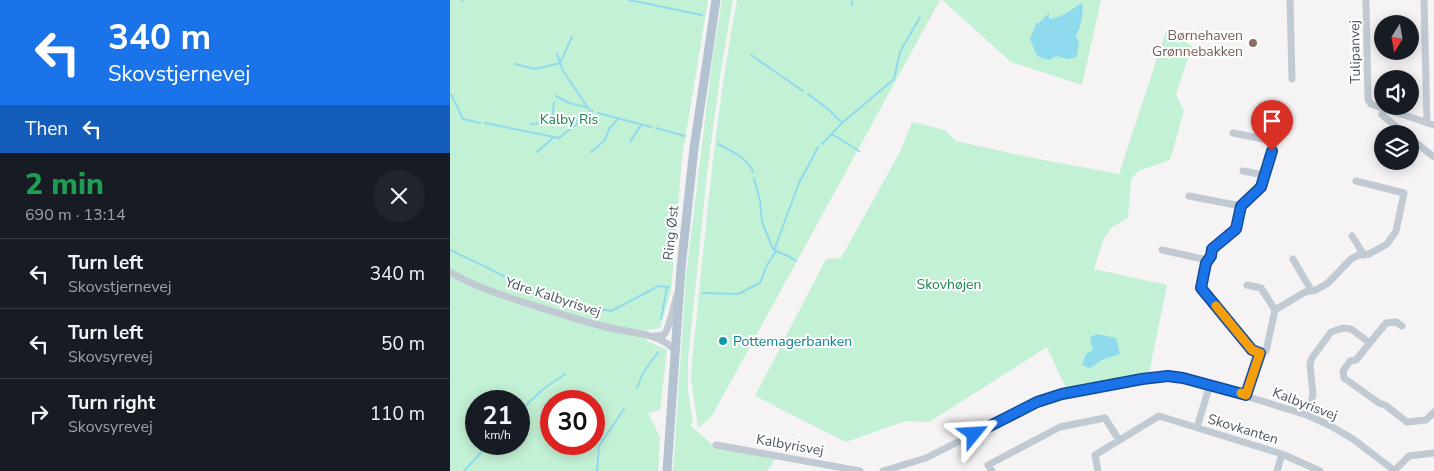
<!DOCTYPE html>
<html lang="en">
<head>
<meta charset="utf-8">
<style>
  body { margin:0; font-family:"Nunito Sans",sans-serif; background:#20242c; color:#f1f3f6; height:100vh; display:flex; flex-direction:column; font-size:19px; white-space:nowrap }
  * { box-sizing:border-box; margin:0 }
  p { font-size:16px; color:#9ea1a6 }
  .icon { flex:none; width:28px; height:28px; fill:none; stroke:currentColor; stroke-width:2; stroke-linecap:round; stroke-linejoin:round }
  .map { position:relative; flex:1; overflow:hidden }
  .drawer { display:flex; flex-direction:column; background:#171b24; width:450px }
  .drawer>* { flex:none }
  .top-card { background:#1a73e8; color:#fff; overflow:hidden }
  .needle { width:32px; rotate:191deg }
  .tools { position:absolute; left:924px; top:15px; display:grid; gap:10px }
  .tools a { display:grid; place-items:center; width:45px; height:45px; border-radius:50%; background:#171b24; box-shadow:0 2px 12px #0003; font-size:25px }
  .speed { position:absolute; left:15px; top:390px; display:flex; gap:10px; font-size:25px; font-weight:700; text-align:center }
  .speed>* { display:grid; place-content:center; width:65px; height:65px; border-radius:50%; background:#171b24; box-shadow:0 2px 12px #0003; line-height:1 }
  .speed small { font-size:12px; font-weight:400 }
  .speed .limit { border:8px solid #d22; background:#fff; color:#111 }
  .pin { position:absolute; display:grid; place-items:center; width:42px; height:42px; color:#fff; margin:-51px -21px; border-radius:50% 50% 50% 0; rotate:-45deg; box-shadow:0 0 5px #0007 }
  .pin .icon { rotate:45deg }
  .me { position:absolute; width:55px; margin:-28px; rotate:63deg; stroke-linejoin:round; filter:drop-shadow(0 0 4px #0008) }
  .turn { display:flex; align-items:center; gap:18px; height:105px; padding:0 25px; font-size:22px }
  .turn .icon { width:65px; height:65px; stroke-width:2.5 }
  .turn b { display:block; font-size:35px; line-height:42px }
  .then { display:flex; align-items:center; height:48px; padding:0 25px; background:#0003; gap:10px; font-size:19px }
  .round { display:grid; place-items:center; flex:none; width:52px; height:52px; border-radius:26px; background:#20242c }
  .headline { display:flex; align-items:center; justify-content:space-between; height:85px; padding:0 25px }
  h1 { font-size:30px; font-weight:800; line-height:38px; color:#1e9e55 }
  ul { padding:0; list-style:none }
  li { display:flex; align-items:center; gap:15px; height:70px; padding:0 25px; border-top:1px solid #363941 }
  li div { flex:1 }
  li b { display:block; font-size:19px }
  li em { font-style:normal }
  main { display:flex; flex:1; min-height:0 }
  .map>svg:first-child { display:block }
</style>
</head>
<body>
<main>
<section class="drawer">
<div class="top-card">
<div class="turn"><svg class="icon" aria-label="left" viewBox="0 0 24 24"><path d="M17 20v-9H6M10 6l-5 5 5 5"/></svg><div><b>340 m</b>Skovstjernevej</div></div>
<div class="then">Then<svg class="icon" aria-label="left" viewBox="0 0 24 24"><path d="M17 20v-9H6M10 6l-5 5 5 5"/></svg></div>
</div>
<div class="headline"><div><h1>2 min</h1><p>690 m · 13:14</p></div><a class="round"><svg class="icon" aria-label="close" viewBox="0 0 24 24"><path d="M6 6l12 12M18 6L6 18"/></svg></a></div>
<ul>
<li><svg class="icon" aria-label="left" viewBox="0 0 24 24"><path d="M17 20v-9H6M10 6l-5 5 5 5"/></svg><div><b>Turn left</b><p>Skovstjernevej</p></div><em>340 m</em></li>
<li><svg class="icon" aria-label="left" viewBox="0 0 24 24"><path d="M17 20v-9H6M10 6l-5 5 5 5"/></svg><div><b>Turn left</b><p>Skovsyrevej</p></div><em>50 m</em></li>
<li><svg class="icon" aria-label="right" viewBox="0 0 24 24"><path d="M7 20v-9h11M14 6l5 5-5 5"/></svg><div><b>Turn right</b><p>Skovsyrevej</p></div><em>110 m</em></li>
</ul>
</section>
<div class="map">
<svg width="984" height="471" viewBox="0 0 984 471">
  <rect width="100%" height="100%" fill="#f5f3f3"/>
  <path fill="#c3f1d5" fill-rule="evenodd" d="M 0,0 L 258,0 L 232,158 L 221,291 L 210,328 L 197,330 L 197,341 L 217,350 L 210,410 L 198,413 L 210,437 L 208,471 L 0,471 ZM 26,401 L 69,401 L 69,444 L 26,444 ZM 101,401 L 144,401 L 144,444 L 101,444 Z
    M 272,0 L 283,0 L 270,77 L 257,174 L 238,360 L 238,390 L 243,422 L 240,425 L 265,447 L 325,459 L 319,469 L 316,471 L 223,471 L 236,276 L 262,62 Z
    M 287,0 L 490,0 L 262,416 L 248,428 L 241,378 L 242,361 C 255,240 264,119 287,0 Z
    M 492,0 L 651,0 L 632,85 L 561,62 Z
    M 716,31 L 742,46 L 726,94 L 734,111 L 720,160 L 688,171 L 681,180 L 678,218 L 662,227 L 653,240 L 644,269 L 717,285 L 699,373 L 659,382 L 616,388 L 597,347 L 479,422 L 455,421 L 396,442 L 305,396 L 376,259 L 391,258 L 450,152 L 462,122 L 495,130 L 506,141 L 583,158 L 669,174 Z"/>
  <path fill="#90daee" d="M 632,3 C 634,14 631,26 626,36 L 629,44 L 627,56 C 620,61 614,58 607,56 L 599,60 L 587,56 L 580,39 L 586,24 L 590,22 L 599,13 L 599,19 C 612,18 621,9 632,3 Z
    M 648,334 L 666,338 L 670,354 L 654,359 L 640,368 L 632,365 L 636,354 L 643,350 L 640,337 Z"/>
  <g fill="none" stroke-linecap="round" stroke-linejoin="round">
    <path stroke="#90daee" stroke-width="2" d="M 179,0 L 252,15
      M 402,0 L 402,5
      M 12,1 L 13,0
      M 107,54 L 113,71 L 141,112
      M 301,55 L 353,91
      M 65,64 L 85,69 L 110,63 L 122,37
      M 1,94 L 13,119 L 30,123
      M 358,94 L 378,109 L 392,123
      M 106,96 L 119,103 L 136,107
      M 148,113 L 201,127
      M 102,122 L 104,102
      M 35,123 L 109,138 L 143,111
      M 81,124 L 131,120
      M 206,128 L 235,136
      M 382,134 L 409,151
      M 180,142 L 191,125
      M 268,144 C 280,150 299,159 303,172
      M 372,144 L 392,123 L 444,79 L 450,52 L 470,17
      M 87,152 L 104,137
      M 141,152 L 155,140 L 159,129 L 167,120
      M 304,178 L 310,201 L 312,222 L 323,249 L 326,251
      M 0,250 L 38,268 L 61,280 L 76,291 L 121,304
      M 326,251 L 325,248 L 349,183 L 368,147
      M 253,293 L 288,294 L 310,283 L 317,265 L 326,251 L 340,257 L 346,261
      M 127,305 L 161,311 L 209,286 L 219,287
      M 211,319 L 217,287
      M 187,388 L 193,373 L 208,352
      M 69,412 L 92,390 L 115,374
      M 14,471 L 39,444
      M 147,471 L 149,446 L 174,409"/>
    <path stroke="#c1cad2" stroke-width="7" d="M 840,0 L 842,79
      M 916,0 L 918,100 L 921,104 L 984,125
      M 974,0 L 977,123
      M 935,108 L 932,115 L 955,134
      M 783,133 L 824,141 L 811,187 L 791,206 L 783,233 L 762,249 L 761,256 L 756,263 L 751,288 L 801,350 L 810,353
      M 960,138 L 984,157
      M 793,171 L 814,175
      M 739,196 L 791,206
      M 902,236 L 914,255
      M 712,250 L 757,260
      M 843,259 L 861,290
      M 0,272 C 25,287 54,296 82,305 C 107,313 131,321 156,327 C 179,333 206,332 224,349
      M 797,285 L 811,288 L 825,310
      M 952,326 L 946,322 L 936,323 L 906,360 L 900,361 L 893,371 L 894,378 L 929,403 L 935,405 L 957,422 L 976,420 L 984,412
      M 204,336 C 205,336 211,335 213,335 C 219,332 224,303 227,295
      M 797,395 L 810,353 L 816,351 L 825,310 L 855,292 L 866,290 L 878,283 L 901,259 L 909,255 L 919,254 L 937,244 L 946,231 L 954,193 L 906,181
      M 857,415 L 863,395 L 860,364 L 862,358 L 881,332 L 893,328 L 901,329 L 920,343
      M 747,427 L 760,385
      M 266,445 L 410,471
      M 945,470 L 959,456 L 984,453
      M 433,471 L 476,458 L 587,402 L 612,394 L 671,383 L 703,377 L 718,376 L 760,385 L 857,415 L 879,425 L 903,439 L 945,471
      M 542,471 L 538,465 L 610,427 L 655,418 L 669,440
      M 648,471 L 645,455 L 709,416 L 832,454 L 870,471
      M 827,471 L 832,454"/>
    <path stroke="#b3c2d1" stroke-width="9" d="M 217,471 L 231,268 L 244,148 L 266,0"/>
  </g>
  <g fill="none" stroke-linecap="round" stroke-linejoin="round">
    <defs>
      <path id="route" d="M 524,434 L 587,402 L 612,394 L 692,379 L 718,376 L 733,378 L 796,395 L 810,353 L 802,350 L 751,288 L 756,263 L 761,256 L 762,249 L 786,229 L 791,206 L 811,187 L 822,151"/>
    </defs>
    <use href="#route" stroke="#114b97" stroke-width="12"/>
    <use href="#route" stroke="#1a73e8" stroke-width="9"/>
    <path stroke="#f59e0b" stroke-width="9" d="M 766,306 L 802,350 L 810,353 L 796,395 L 791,393"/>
  </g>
  <circle fill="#8d6e63" stroke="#fff" stroke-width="2" cx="803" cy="43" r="5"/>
  <circle fill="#0f9aa8" stroke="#fff" stroke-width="2" cx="273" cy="341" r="5"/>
  <g text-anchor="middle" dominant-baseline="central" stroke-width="4" stroke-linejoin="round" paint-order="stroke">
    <g font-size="14" fill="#785e54" stroke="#fff" text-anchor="end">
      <text x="793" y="35">Børnehaven<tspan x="793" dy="16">Grønnebakken</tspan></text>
    </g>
    <g font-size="14" fill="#4a5661" stroke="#fff">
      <text transform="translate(905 52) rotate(-91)">Tulipanvej</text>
      <text transform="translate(221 233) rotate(-84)">Ring Øst</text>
      <text transform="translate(103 297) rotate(18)">Ydre Kalbyrisvej</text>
      <text transform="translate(855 404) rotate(21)">Kalbyrisvej</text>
      <text transform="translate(793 429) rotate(17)">Skovkanten</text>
      <text transform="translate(340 445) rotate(10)">Kalbyrisvej</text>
    </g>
    <g font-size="14" fill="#17864f" stroke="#fff">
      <text x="119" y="119">Kalby Ris</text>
      <text x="499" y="284">Skovhøjen</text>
    </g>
    <g font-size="14" fill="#0d838f" stroke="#fff" text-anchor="start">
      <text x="283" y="341">Pottemagerbanken</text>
    </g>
  </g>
</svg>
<div class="tools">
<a><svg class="needle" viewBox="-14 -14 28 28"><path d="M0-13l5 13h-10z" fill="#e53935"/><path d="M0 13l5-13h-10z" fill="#9ea1a6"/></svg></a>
<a><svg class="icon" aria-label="sound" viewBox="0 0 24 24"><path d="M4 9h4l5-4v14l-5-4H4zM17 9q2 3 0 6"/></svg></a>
<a><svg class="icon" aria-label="layers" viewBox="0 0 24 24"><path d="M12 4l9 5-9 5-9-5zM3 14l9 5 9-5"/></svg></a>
</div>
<div class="speed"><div>21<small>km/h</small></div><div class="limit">30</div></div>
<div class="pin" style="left:822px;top:151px;background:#d93025"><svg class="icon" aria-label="arrive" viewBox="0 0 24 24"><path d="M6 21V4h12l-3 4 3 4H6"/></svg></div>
<svg class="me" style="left:524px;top:434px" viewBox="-20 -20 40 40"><path d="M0-17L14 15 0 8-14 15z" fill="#1a73e8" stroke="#fff" stroke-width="4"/></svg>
</div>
</main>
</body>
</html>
